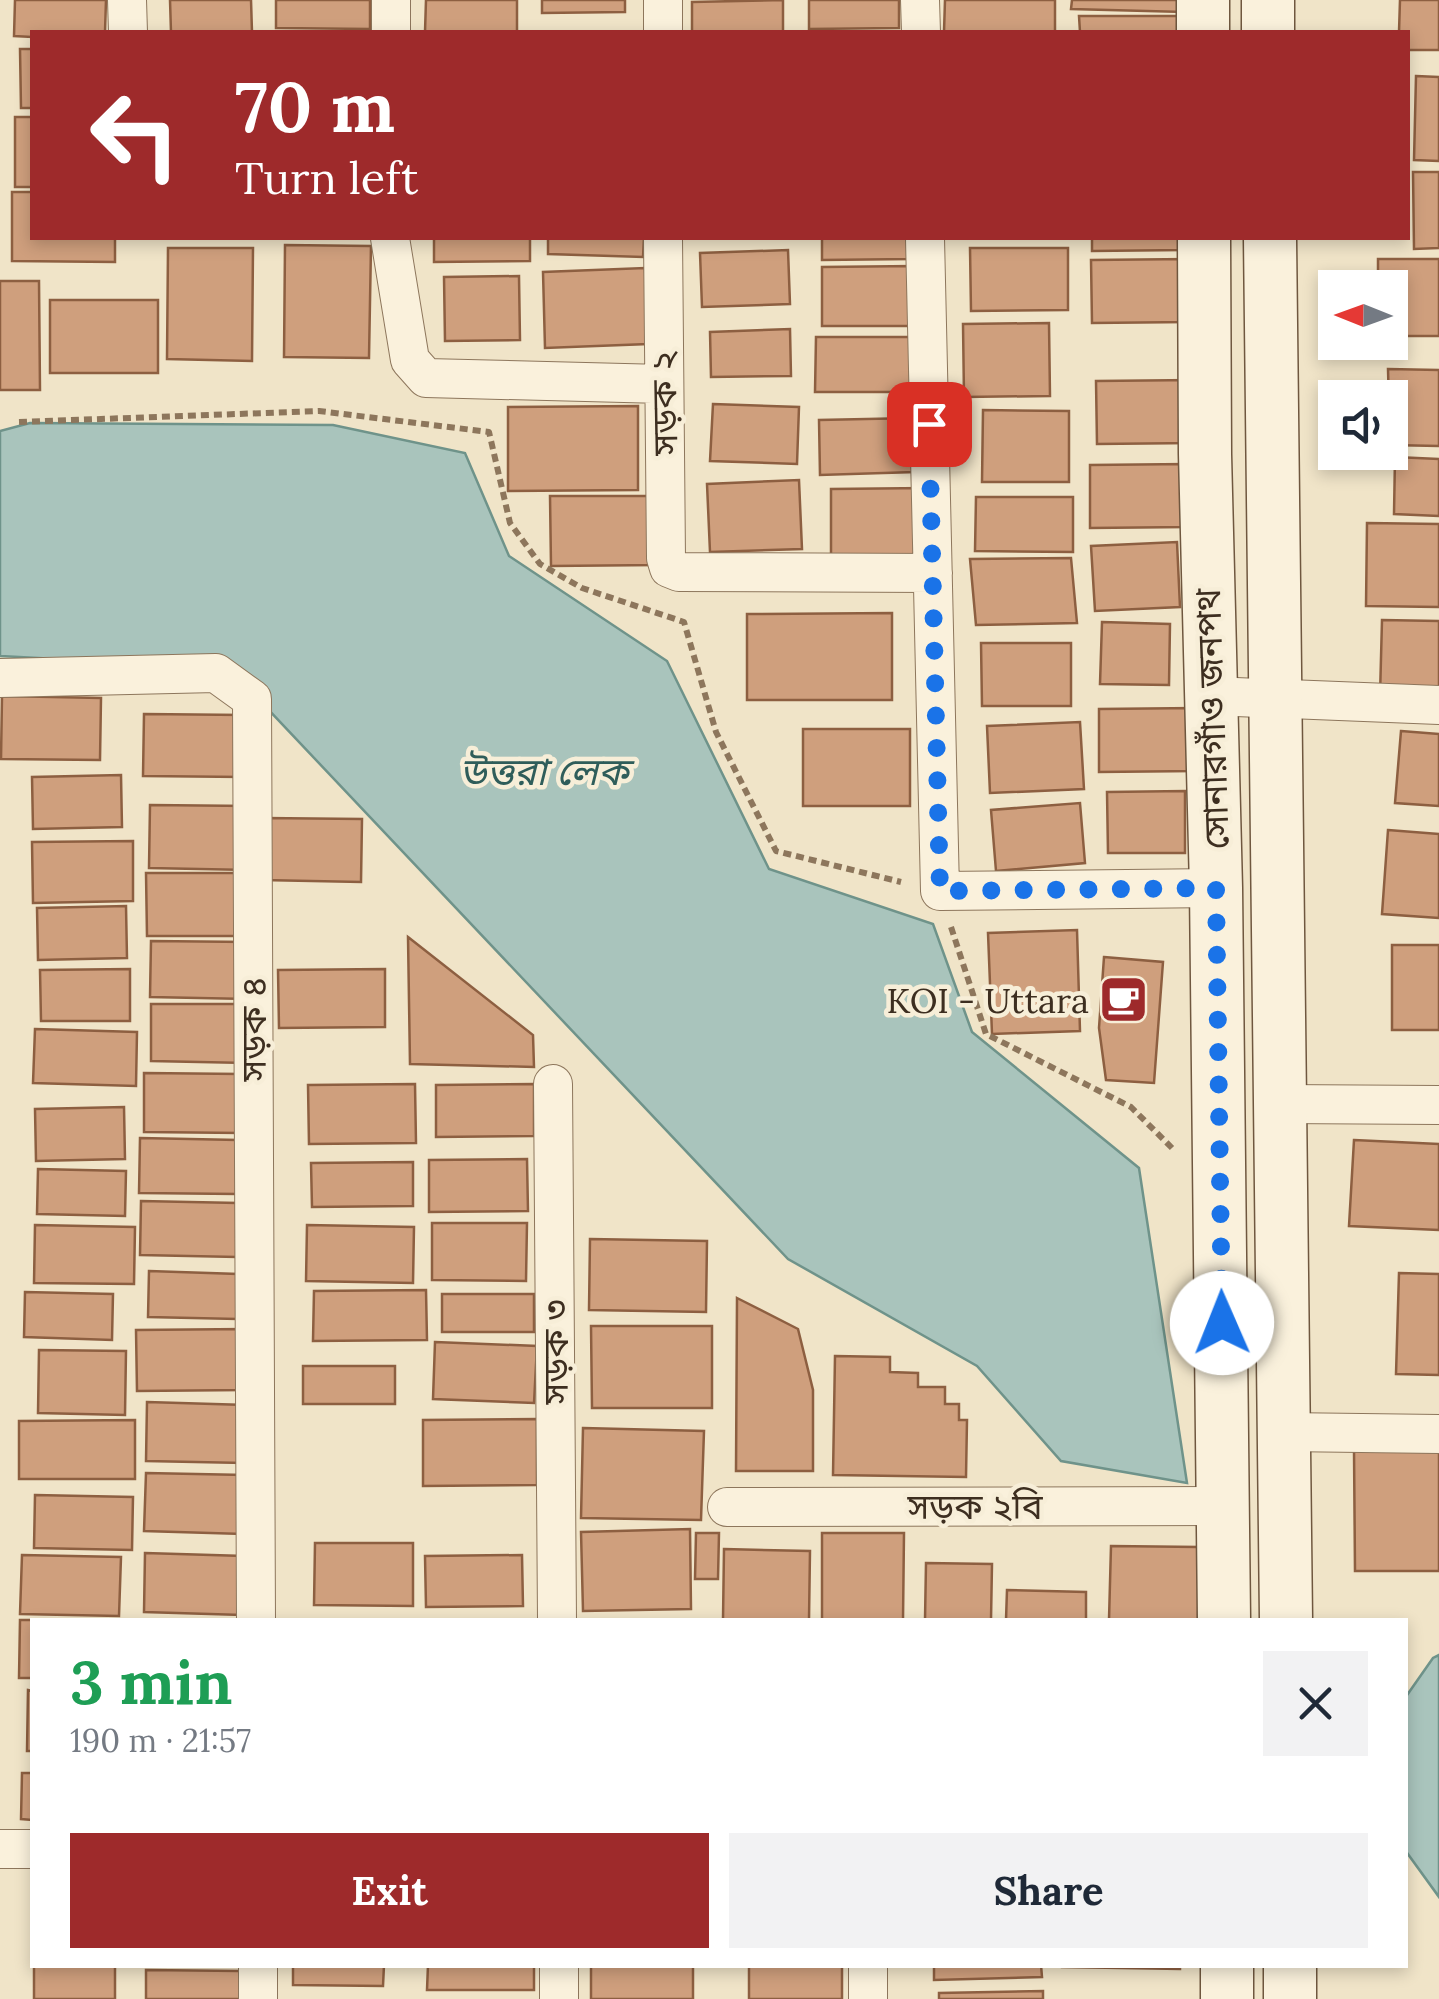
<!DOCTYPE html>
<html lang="en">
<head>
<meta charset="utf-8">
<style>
  body { margin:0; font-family:Lora,"Noto Sans Bengali",serif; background:#f2f2f3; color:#1f2937; height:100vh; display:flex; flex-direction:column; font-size:38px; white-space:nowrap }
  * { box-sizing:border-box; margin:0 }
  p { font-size:32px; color:#747a83 }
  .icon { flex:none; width:55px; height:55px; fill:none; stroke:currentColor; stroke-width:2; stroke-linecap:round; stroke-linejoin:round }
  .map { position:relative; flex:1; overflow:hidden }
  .details { position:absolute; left:30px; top:1618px; width:1378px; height:350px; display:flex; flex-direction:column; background:#fff; border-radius:0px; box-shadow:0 5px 15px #0003 }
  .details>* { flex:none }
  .hud { position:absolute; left:30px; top:30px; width:1380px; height:210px; border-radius:0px; box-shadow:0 5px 15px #0003; background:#9e2a2b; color:#fff; overflow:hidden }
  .needle { width:65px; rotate:271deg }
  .fabs { position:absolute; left:1318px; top:270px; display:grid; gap:20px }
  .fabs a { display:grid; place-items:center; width:90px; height:90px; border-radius:0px; background:#fff; box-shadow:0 5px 15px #0003; font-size:50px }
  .pin { position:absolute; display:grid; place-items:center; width:85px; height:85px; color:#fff; margin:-42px; border-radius:20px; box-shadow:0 5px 15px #0006 }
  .me { position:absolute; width:110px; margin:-55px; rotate:359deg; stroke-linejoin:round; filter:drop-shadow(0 0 8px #0008) }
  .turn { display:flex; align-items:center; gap:35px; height:210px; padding:0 40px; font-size:45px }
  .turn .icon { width:130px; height:130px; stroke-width:2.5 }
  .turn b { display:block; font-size:70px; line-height:85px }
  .round { display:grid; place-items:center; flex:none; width:105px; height:105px; border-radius:0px; background:#f2f2f3 }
  .summary { display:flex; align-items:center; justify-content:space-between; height:170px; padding:0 40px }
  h1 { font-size:60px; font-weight:800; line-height:75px; color:#1e9e55 }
  .action { display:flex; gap:20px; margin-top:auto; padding:20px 40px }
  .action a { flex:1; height:115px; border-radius:0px; background:#9e2a2b; color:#fff; font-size:40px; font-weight:800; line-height:115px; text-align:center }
  .action a+a { background:#f2f2f3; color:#1f2937 }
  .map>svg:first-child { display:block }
</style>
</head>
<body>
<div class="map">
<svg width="1439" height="1999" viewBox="0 0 1439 1999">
  <rect width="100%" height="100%" fill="#f0e4c8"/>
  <path fill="#a9c4bc" stroke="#6f938a" stroke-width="2.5" d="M 30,423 L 333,425 L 465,453 L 509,556 L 667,661 L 769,869 L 933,924 L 972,1032 L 1139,1168 L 1187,1483 L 1061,1461 L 977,1366 L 788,1259 L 229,668 L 0,656 L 0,431 Z
    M 1439,1655 L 1439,1897 L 1405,1850 L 1405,1698 L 1433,1658 Z"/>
  <path fill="#cf9f7d" stroke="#8d5f41" stroke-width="2.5" d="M 15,0 L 106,0 L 105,32 L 32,32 L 32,37 L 14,36 Z
    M 170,0 L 251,0 L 252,32 L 171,32 Z
    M 276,0 L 370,0 L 370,29 L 276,28 Z
    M 426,0 L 517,0 L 517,32 L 425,32 Z
    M 542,0 L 625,0 L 625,12 L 542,13 Z
    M 783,0 L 783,32 L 692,32 L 692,2 Z
    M 809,0 L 899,0 L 899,28 L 809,29 Z
    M 945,0 L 1055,0 L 1055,32 L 944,32 Z
    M 1072,0 L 1184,0 L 1184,12 L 1071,9 Z
    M 1400,0 L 1439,0 L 1439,50 L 1408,50 L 1408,32 L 1399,32 Z
    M 1079,16 L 1181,16 L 1181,32 L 1080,32 Z
    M 20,49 L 32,49 L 32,108 L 21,108 Z
    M 1416,76 L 1439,77 L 1439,161 L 1414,160 Z
    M 15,117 L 32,117 L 32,187 L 15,187 Z
    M 1413,172 L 1439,172 L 1439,248 L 1414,249 Z
    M 12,192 L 32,192 L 32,238 L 115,238 L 115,262 L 12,261 Z
    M 434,238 L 530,238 L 530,261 L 434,262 Z
    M 548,238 L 644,238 L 643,257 L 548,254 Z
    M 822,238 L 911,238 L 911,259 L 822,260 Z
    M 1092,238 L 1184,238 L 1184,250 L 1092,251 Z
    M 285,245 L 371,246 L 369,358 L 284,357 Z
    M 168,248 L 253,248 L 252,361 L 167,359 Z
    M 970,248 L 1068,248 L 1068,310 L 971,311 Z
    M 788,250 L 790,304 L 702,307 L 700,253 Z
    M 1189,259 L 1189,322 L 1092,323 L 1091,260 Z
    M 1378,259 L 1439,259 L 1439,336 L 1390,336 L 1390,288 L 1378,288 Z
    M 914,266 L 914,326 L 822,326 L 822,267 Z
    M 645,268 L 648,344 L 545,348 L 543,272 Z
    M 519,276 L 520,340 L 445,341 L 444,277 Z
    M 0,281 L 39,281 L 40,390 L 0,390 Z
    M 50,300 L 158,300 L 158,373 L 50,373 Z
    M 1049,323 L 1050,396 L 964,397 L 963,324 Z
    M 790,329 L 791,376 L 711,377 L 710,332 Z
    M 816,337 L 912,337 L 913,392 L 815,392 Z
    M 1388,369 L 1439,370 L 1439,446 L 1390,445 Z
    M 1194,380 L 1194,443 L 1097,444 L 1096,381 Z
    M 713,404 L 799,407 L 797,464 L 710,461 Z
    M 638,406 L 638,490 L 508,491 L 508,407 Z
    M 983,410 L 1069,411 L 1069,482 L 982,482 Z
    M 914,418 L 915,472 L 820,475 L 819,420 Z
    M 1395,457 L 1439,459 L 1439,516 L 1394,514 Z
    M 1187,464 L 1188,527 L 1090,528 L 1090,465 Z
    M 799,480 L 802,549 L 710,552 L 707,484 Z
    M 926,488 L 926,555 L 831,555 L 831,489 Z
    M 550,496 L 657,496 L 658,565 L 551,566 Z
    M 976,497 L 1073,497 L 1073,552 L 975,551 Z
    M 1367,523 L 1439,524 L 1439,607 L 1366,606 Z
    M 1177,542 L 1180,607 L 1095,611 L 1091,546 Z
    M 1071,558 L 1077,623 L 976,625 L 970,559 Z
    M 892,613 L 892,700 L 747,700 L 747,614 Z
    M 1382,620 L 1439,621 L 1439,697 L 1380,696 Z
    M 1102,622 L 1170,624 L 1169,685 L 1100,684 Z
    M 981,643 L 1071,643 L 1071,706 L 982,706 Z
    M 2,696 L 101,698 L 100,760 L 1,759 Z
    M 1196,708 L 1196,771 L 1099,772 L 1099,709 Z
    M 144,714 L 244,715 L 243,777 L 143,776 Z
    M 1080,722 L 1084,789 L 990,793 L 987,726 Z
    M 803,729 L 910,729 L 910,806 L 803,806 Z
    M 1401,731 L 1439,734 L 1439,806 L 1395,803 Z
    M 121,775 L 122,827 L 33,829 L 32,777 Z
    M 1185,791 L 1185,853 L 1108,853 L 1107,792 Z
    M 1080,803 L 1085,863 L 996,871 L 991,810 Z
    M 150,805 L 250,806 L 249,870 L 149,868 Z
    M 263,818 L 362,819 L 361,882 L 262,880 Z
    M 1388,830 L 1439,834 L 1439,918 L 1382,914 Z
    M 133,841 L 133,901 L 33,903 L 32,842 Z
    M 146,873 L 249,873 L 249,936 L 147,936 Z
    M 126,906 L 127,958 L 38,960 L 37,908 Z
    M 1077,930 L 1080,1031 L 992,1034 L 988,933 Z
    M 408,937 L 533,1035 L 534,1067 L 410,1064 Z
    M 151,941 L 249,942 L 248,999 L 150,997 Z
    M 1392,945 L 1439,945 L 1439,1030 L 1392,1030 Z
    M 1104,957 L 1163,962 L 1154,1083 L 1106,1080 L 1099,1028 Z
    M 130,969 L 130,1021 L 41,1021 L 40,970 Z
    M 385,969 L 385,1027 L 279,1028 L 278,970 Z
    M 151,1004 L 248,1004 L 247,1063 L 151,1061 Z
    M 35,1029 L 137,1032 L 136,1086 L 33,1083 Z
    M 144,1073 L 241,1074 L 241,1133 L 144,1132 Z
    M 415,1084 L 416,1143 L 309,1144 L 308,1085 Z
    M 534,1084 L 534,1136 L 436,1137 L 436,1085 Z
    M 124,1107 L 125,1159 L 36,1161 L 35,1109 Z
    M 140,1138 L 238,1140 L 237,1194 L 139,1193 Z
    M 1354,1140 L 1439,1144 L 1439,1230 L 1349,1226 Z
    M 527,1159 L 528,1211 L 429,1212 L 429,1160 Z
    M 413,1162 L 413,1206 L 312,1207 L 311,1163 Z
    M 38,1169 L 126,1171 L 125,1216 L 37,1214 Z
    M 141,1201 L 238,1203 L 237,1257 L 140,1255 Z
    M 432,1223 L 527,1223 L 526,1281 L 432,1280 Z
    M 35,1225 L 135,1227 L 134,1284 L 34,1283 Z
    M 307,1225 L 414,1227 L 413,1283 L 306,1281 Z
    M 590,1239 L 707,1241 L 706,1312 L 589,1310 Z
    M 149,1271 L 238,1274 L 237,1319 L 148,1317 Z
    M 1399,1273 L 1439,1274 L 1439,1375 L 1396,1374 Z
    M 426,1290 L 427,1340 L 313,1341 L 314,1291 Z
    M 25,1292 L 113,1294 L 112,1340 L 24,1337 Z
    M 442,1294 L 534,1294 L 534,1332 L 442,1332 Z
    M 737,1298 L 798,1329 L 813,1390 L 813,1471 L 736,1471 Z
    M 591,1326 L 712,1326 L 712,1408 L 592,1408 Z
    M 245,1329 L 245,1390 L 137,1391 L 136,1330 Z
    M 435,1342 L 537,1346 L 534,1403 L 433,1399 Z
    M 39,1350 L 126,1351 L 125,1415 L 38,1413 Z
    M 835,1356 L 890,1357 L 890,1372 L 918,1373 L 918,1387 L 945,1387 L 945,1404 L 959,1404 L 959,1420 L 967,1420 L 966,1477 L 833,1475 Z
    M 303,1366 L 395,1366 L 395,1404 L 303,1404 Z
    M 147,1402 L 246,1405 L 244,1463 L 146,1461 Z
    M 537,1419 L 537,1485 L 423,1486 L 423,1420 Z
    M 135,1420 L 135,1479 L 19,1479 L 19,1421 Z
    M 583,1428 L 704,1431 L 701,1520 L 581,1518 Z
    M 1354,1450 L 1439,1450 L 1439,1571 L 1355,1571 Z
    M 146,1473 L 245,1475 L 243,1534 L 144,1531 Z
    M 35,1495 L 133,1497 L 132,1550 L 34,1548 Z
    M 690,1529 L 691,1609 L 583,1611 L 581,1532 Z
    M 696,1533 L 719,1533 L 718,1579 L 695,1579 Z
    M 822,1533 L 904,1533 L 903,1620 L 822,1620 Z
    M 315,1543 L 413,1543 L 413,1606 L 314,1605 Z
    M 1111,1546 L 1199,1547 L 1198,1620 L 1109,1620 Z
    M 724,1549 L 810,1551 L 809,1620 L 723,1620 Z
    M 145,1553 L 244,1556 L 242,1615 L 144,1612 Z
    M 22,1555 L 121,1557 L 119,1616 L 20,1614 Z
    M 522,1555 L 523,1606 L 426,1607 L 425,1556 Z
    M 926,1563 L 992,1564 L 991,1620 L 925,1620 Z
    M 1007,1590 L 1086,1592 L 1086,1620 L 1006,1620 Z
    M 20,1620 L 40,1620 L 32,1620 L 32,1678 L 19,1678 Z
    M 28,1690 L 32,1691 L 32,1751 L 27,1751 Z
    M 22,1773 L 32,1773 L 32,1820 L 21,1819 Z
    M 34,1965 L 115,1965 L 115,1999 L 34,1999 Z
    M 293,1965 L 384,1965 L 383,1986 L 293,1985 Z
    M 428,1965 L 534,1965 L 534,1990 L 427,1990 Z
    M 591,1965 L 693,1965 L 693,1999 L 591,1999 Z
    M 749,1965 L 842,1965 L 842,1999 L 749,1999 Z
    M 934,1965 L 1041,1965 L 1042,1977 L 934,1980 Z
    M 1062,1965 L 1180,1965 L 1180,1969 L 1062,1967 Z
    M 146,1970 L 240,1971 L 240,1999 L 146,1999 Z
    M 1043,1991 L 1043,1999 L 939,1999 L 939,1993 Z"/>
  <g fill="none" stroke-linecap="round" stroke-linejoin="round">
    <defs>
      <path id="street" d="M 127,0 L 128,32
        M 920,0 L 921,32
        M 391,32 L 391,0
        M 663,32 L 663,0
        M 390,238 L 410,360 L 426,378 L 663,384
        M 663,238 L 666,558 L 669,568 L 679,572 L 933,573
        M 925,238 L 940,891 L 1216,888
        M 0,678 L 216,673 L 252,699 L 256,1620
        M 1211,696 L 1439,705
        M 553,1084 L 557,1620
        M 1280,1104 L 1439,1105
        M 1284,1432 L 1439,1434
        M 727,1507 L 1223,1506
        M 0,1849 L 32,1849
        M 258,1965 L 258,1999
        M 559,1965 L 559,1999
        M 868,1965 L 868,1999"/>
      <path id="secondary" d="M 1203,0 L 1203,32
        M 1268,0 L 1268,32
        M 1204,238 L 1205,454 L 1216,888 L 1224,1620
        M 1270,238 L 1286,1620
        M 1227,1965 L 1227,1999
        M 1290,1965 L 1290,1999"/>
    </defs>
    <use href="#street" stroke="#8d765c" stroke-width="40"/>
    <use href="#secondary" stroke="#6f573f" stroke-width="55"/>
    <path stroke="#8d765c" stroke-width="6" stroke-dasharray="8 5" stroke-linecap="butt" d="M 19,422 L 319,411 L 489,432 L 510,523 L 540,564 L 582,588 L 684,622 L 716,732 L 776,851 L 901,882
      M 951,927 L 986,1034 L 1131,1107 L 1172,1148"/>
    <use href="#street" stroke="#faf1dc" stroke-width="38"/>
    <use href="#secondary" stroke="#faf1dc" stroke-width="52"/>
  </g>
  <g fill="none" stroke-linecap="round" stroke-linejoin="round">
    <path stroke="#1a73e8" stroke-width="18" stroke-dasharray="0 32.4" d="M 929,424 L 940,891 L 1216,888 L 1222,1323"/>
  </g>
  <defs>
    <symbol id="cafe-square" viewBox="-11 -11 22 22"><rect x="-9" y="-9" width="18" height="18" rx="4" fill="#9e2a2b" stroke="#f7eed8"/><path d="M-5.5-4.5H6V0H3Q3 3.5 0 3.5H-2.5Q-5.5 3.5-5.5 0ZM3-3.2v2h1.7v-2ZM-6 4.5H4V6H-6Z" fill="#fff"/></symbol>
  </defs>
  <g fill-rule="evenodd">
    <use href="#cafe-square" x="1096" y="972" width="55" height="55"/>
  </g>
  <g text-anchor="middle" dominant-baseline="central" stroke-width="9" stroke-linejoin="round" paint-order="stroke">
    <g font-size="35" fill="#3d2e20" stroke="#f7eed8">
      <text transform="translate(664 403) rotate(-91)">সড়ক ২</text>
      <text transform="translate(1212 719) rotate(-92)">সোনারগাঁও জনপথ</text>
      <text transform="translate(253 1029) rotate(-90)">সড়ক ৪</text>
      <text transform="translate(555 1352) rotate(-90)">সড়ক ৩</text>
      <text x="975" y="1506">সড়ক ২বি</text>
    </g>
    <g font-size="35" fill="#3d2e20" stroke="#f7eed8" text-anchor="end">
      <text x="1089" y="1000">KOI - Uttara</text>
    </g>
    <g font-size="38" font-style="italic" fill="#2f5d5a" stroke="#f7eed8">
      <text x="544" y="771">উত্তরা লেক</text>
    </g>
  </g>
</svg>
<div class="fabs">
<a><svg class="needle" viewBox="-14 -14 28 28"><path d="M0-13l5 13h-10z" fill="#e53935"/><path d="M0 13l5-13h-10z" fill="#747a83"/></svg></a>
<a><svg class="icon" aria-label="sound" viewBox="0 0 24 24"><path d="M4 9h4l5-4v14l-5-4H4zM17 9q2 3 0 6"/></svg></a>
</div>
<div class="pin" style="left:929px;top:424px;background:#d93025"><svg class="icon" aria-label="arrive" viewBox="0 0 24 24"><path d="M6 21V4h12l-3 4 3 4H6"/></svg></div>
<svg class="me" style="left:1222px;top:1323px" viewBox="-20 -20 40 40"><circle r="19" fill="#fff"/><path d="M0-13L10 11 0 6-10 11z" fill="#1a73e8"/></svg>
<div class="hud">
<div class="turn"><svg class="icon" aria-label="left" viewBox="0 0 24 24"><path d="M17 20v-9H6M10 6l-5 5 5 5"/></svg><div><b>70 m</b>Turn left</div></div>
</div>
<section class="details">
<div class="summary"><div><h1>3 min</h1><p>190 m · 21:57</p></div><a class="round"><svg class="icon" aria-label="close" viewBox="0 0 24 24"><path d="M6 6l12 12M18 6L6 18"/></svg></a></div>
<div class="action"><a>Exit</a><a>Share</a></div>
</section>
</div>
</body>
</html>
